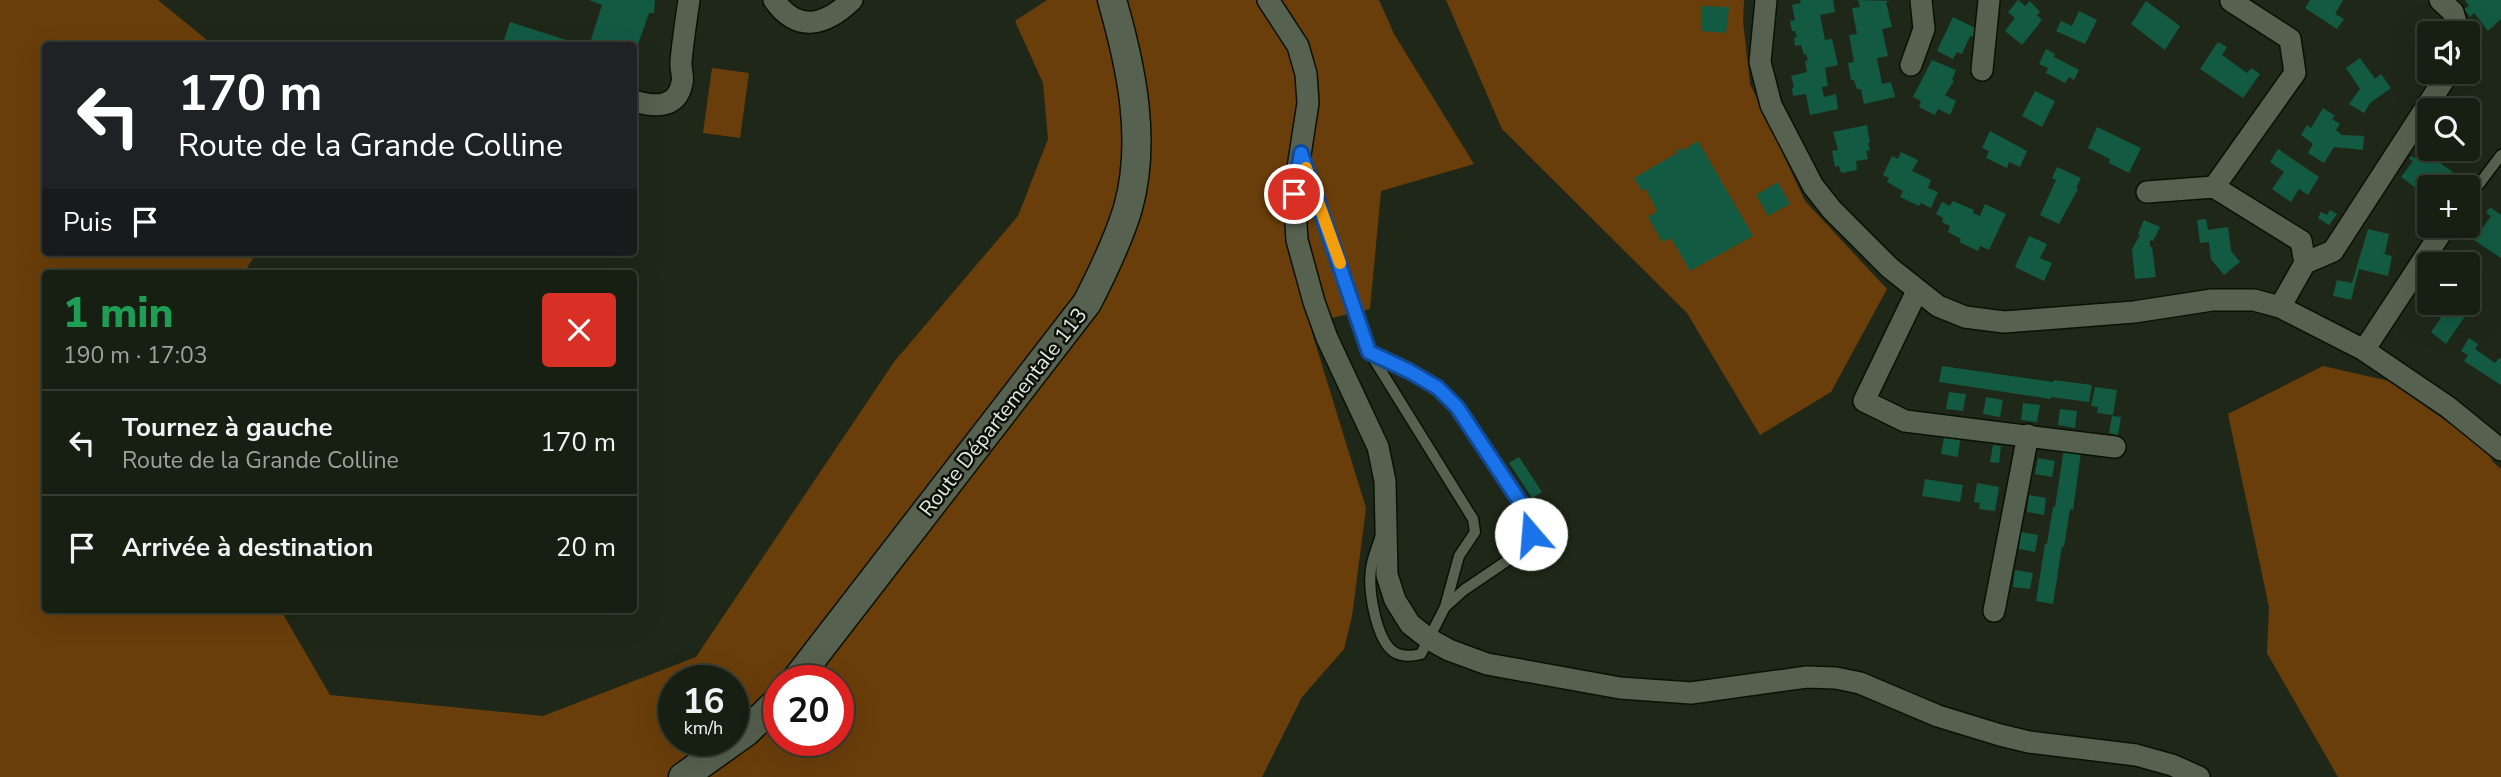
<!DOCTYPE html>
<html lang="fr">
<head>
<meta charset="utf-8">
<style>
  body { margin:0; font-family:"Nunito Sans",sans-serif; background:#20271b; color:#f1f3f6; height:100vh; display:flex; flex-direction:column; font-size:26px; white-space:nowrap }
  * { box-sizing:border-box; margin:0 }
  p { font-size:23px; color:#9ea29f }
  .icon { flex:none; width:38px; height:38px; fill:none; stroke:currentColor; stroke-width:2; stroke-linecap:round; stroke-linejoin:round }
  .map { position:relative; flex:1; overflow:hidden }
  .sheet { position:absolute; left:42px; top:270px; width:595px; height:343px; display:flex; flex-direction:column; background:#171e12; border-radius:7px; box-shadow:0 7px 28px #0002,0 0 0 2px #363c32 }
  .sheet>* { flex:none }
  .hud { position:absolute; left:42px; top:42px; width:595px; height:214px; border-radius:7px; box-shadow:0 7px 28px #0002,0 0 0 2px #363c32; background:#202124; color:#fff; overflow:hidden }
  .buttons { position:absolute; left:2417px; top:21px; display:grid; gap:14px }
  .buttons a { display:grid; place-items:center; width:63px; height:63px; border-radius:7px; background:#171e12; box-shadow:0 7px 28px #0002,0 0 0 2px #363c32; font-size:35px }
  .speed { position:absolute; left:658px; top:665px; display:flex; gap:14px; font-size:35px; font-weight:700; text-align:center }
  .speed>* { display:grid; place-content:center; width:91px; height:91px; border-radius:50%; background:#171e12; box-shadow:0 7px 28px #0002,0 0 0 2px #363c32; line-height:1 }
  .speed small { font-size:18px; font-weight:400 }
  .speed .limit { border:10px solid #d22; background:#fff; color:#111 }
  .pin { position:absolute; display:grid; place-items:center; width:60px; height:60px; color:#fff; margin:-30px; border:4px solid #fff; border-radius:50%; box-shadow:0 2px 7px #0007 }
  .me { position:absolute; width:77px; margin:-38px; rotate:342deg; stroke-linejoin:round; filter:drop-shadow(0 0 5px #0008) }
  .turn { display:flex; align-items:center; gap:24px; height:147px; padding:0 21px; font-size:32px }
  .turn .icon { width:91px; height:91px; stroke-width:2.5 }
  .turn b { display:block; font-size:49px; line-height:60px }
  .then { display:flex; align-items:center; height:66px; padding:0 21px; background:#0003; gap:14px; font-size:26px }
  .round { display:grid; place-items:center; flex:none; width:74px; height:74px; border-radius:7px; background:#20271b }
  .summary { display:flex; align-items:center; justify-content:space-between; height:119px; padding:0 21px }
  h1 { font-size:42px; font-weight:800; line-height:52px; color:#1e9e55 }
  ul { padding:0; list-style:none }
  li { display:flex; align-items:center; gap:21px; height:105px; padding:0 21px; border-top:2px solid #363c32 }
  li div { flex:1 }
  li b { display:block; font-size:26px }
  li em { font-style:normal }
  .map>svg:first-child { display:block }
</style>
</head>
<body>
<div class="map">
<svg width="2501" height="777" viewBox="0 0 2501 777">
  <rect width="100%" height="100%" fill="#1f2818"/>
  <path fill="#6a3e0a" fill-rule="evenodd" d="M 0,0 L 158,0 L 213,45 L 46,46 L 46,252 L 257,252 L 244,273 L 46,273 L 46,609 L 280,609 L 330,695 L 543,716 L 696,657 L 894,362 L 1018,216 L 1048,139 L 1043,83 L 1015,21 L 1047,0 L 1379,0 L 1394,34 L 1474,164 L 1381,191 L 1370,309 L 1309,323 L 1366,508 L 1352,616 L 1344,649 L 1302,697 L 1262,777 L 0,777 ZM 674,681 L 733,681 L 733,740 L 674,740 ZM 779,681 L 838,681 L 838,740 L 779,740 Z
    M 1446,0 L 1744,0 L 1743,21 L 1750,84 L 1805,201 L 1887,289 L 1831,392 L 1760,435 L 1687,313 L 1502,129 Z
    M 712,68 L 749,73 L 740,138 L 703,133 Z
    M 2323,366 L 2389,381 L 2486,449 L 2493,462 L 2501,469 L 2501,777 L 2338,777 L 2267,653 L 2269,607 L 2228,414 Z"/>
  <path fill="#135a43" d="M 589,0 L 655,0 L 654,13 L 649,13 L 634,56 L 634,46 L 589,46 L 602,5 Z
    M 1800,0 L 1833,0 L 1835,12 L 1820,15 L 1825,40 L 1832,39 L 1838,65 L 1825,68 L 1828,86 L 1822,87 L 1824,97 L 1836,94 L 1838,109 L 1810,115 L 1806,94 L 1793,96 L 1792,88 L 1794,87 L 1791,76 L 1807,72 L 1805,61 L 1808,60 L 1806,54 L 1804,55 L 1801,45 L 1795,46 L 1794,38 L 1797,37 L 1795,31 L 1792,31 L 1790,21 L 1795,20 L 1792,5 L 1801,3 Z
    M 1858,0 L 1891,1 L 1886,2 L 1892,27 L 1882,29 L 1888,56 L 1877,58 L 1882,84 L 1891,82 L 1895,97 L 1864,104 L 1861,89 L 1857,89 L 1854,80 L 1851,80 L 1848,63 L 1854,62 L 1849,35 L 1857,34 L 1852,8 L 1860,7 Z
    M 2018,0 L 2025,6 L 2030,1 L 2040,12 L 2037,15 L 2042,20 L 2022,45 L 2005,31 L 2015,18 L 2008,12 Z
    M 2310,0 L 2343,0 L 2335,14 L 2344,19 L 2337,29 L 2305,8 Z
    M 2465,0 L 2501,0 L 2501,19 L 2488,31 L 2474,13 L 2470,17 L 2464,9 L 2469,6 Z
    M 2146,1 L 2180,26 L 2165,50 L 2131,24 Z
    M 1702,6 L 1729,7 L 1726,33 L 1702,31 Z
    M 2079,11 L 2097,20 L 2085,44 L 2056,31 L 2061,21 L 2072,26 Z
    M 1953,17 L 1977,29 L 1973,37 L 1970,36 L 1962,54 L 1957,52 L 1953,59 L 1937,51 Z
    M 510,22 L 582,45 L 582,46 L 502,46 Z
    M 2218,42 L 2227,47 L 2222,55 L 2247,73 L 2251,68 L 2260,74 L 2243,98 L 2200,69 Z
    M 2046,49 L 2055,54 L 2054,57 L 2079,70 L 2074,80 L 2069,77 L 2065,83 L 2046,73 L 2048,68 L 2039,64 Z
    M 2360,58 L 2375,79 L 2381,74 L 2391,88 L 2370,103 L 2364,113 L 2349,104 L 2360,89 L 2346,68 Z
    M 1932,60 L 1956,70 L 1952,80 L 1954,81 L 1945,95 L 1956,101 L 1950,115 L 1938,109 L 1935,115 L 1919,107 L 1921,101 L 1913,97 Z
    M 2035,91 L 2055,101 L 2042,127 L 2022,116 Z
    M 2323,108 L 2335,116 L 2332,119 L 2340,124 L 2336,130 L 2342,135 L 2364,136 L 2363,150 L 2334,147 L 2324,163 L 2308,153 L 2313,144 L 2301,135 L 2307,125 L 2311,128 Z
    M 1867,125 L 1870,143 L 1868,143 L 1870,150 L 1866,151 L 1868,159 L 1856,161 L 1857,170 L 1841,173 L 1839,166 L 1835,167 L 1832,151 L 1838,150 L 1833,132 Z
    M 2097,127 L 2141,148 L 2129,173 L 2109,163 L 2110,159 L 2088,148 Z
    M 1990,131 L 2027,151 L 2020,167 L 2009,162 L 2007,168 L 1986,158 L 1989,151 L 1982,148 Z
    M 2429,137 L 2429,149 L 2450,149 L 2440,163 L 2453,172 L 2448,180 L 2455,184 L 2453,187 L 2429,187 L 2429,195 L 2425,200 L 2418,195 L 2420,191 L 2401,177 L 2413,161 L 2409,159 L 2411,156 L 2415,158 Z
    M 1698,141 L 1753,236 L 1690,271 L 1671,238 L 1662,242 L 1648,217 L 1657,211 L 1646,189 L 1642,191 L 1634,178 L 1677,153 L 1676,150 L 1681,148 L 1682,151 Z
    M 2278,149 L 2319,177 L 2308,195 L 2299,189 L 2291,202 L 2272,189 L 2284,172 L 2270,162 Z
    M 1901,152 L 1918,160 L 1912,171 L 1931,180 L 1928,188 L 1938,192 L 1931,208 L 1921,203 L 1919,206 L 1900,197 L 1903,191 L 1887,182 L 1889,178 L 1883,175 L 1892,156 L 1898,159 Z
    M 2057,167 L 2081,178 L 2076,188 L 2078,189 L 2059,224 L 2040,215 L 2056,180 L 2052,178 Z
    M 1778,182 L 1790,204 L 1768,216 L 1756,195 Z
    M 1953,201 L 1974,210 L 1973,213 L 1980,216 L 1985,204 L 2006,214 L 1989,250 L 1980,246 L 1978,251 L 1959,242 L 1961,239 L 1948,232 L 1950,226 L 1942,222 L 1943,218 L 1936,214 L 1942,202 L 1950,206 Z
    M 2490,207 L 2501,215 L 2501,258 L 2474,240 L 2491,216 L 2486,213 Z
    M 2330,210 L 2337,214 L 2329,225 L 2318,218 L 2321,212 L 2327,215 Z
    M 2206,219 L 2208,230 L 2228,227 L 2231,251 L 2240,262 L 2224,275 L 2211,259 L 2209,242 L 2200,243 L 2197,220 Z
    M 2144,220 L 2160,227 L 2153,241 L 2150,240 L 2150,247 L 2152,247 L 2156,277 L 2135,279 L 2132,249 L 2140,235 L 2138,234 Z
    M 2368,229 L 2389,234 L 2385,253 L 2381,253 L 2392,256 L 2388,276 L 2359,269 L 2351,300 L 2333,296 L 2337,280 L 2352,283 Z
    M 2029,236 L 2047,244 L 2040,258 L 2052,263 L 2044,281 L 2015,267 Z
    M 2429,293 L 2429,303 L 2453,303 L 2468,312 L 2446,344 L 2431,332 L 2441,318 L 2421,304 Z
    M 2469,338 L 2478,344 L 2475,349 L 2495,363 L 2499,358 L 2501,359 L 2501,385 L 2464,361 L 2468,355 L 2461,351 Z
    M 1942,366 L 2053,382 L 2054,380 L 2092,385 L 2089,402 L 2051,397 L 2051,399 L 1939,382 Z
    M 2095,387 L 2117,390 L 2113,415 L 2097,413 L 2098,407 L 2091,406 Z
    M 1949,392 L 1966,394 L 1963,411 L 1946,409 Z
    M 1986,397 L 2003,400 L 2000,417 L 1983,414 Z
    M 2023,403 L 2040,405 L 2037,422 L 2021,420 Z
    M 2060,409 L 2077,411 L 2075,428 L 2058,425 Z
    M 2112,416 L 2121,417 L 2118,435 L 2109,433 Z
    M 1944,438 L 1960,440 L 1958,457 L 1941,454 Z
    M 1993,445 L 2001,446 L 1999,463 L 1990,462 Z
    M 2064,449 L 2081,452 L 2073,510 L 2070,509 L 2064,547 L 2062,546 L 2053,604 L 2036,601 L 2045,544 L 2047,544 L 2053,507 L 2055,507 Z
    M 1519,457 L 1542,492 L 1532,498 L 1509,463 Z
    M 2038,458 L 2055,461 L 2052,477 L 2035,474 Z
    M 1925,479 L 1963,485 L 1960,502 L 1922,496 Z
    M 1977,483 L 1999,487 L 1995,511 L 1979,509 L 1980,503 L 1974,502 Z
    M 2029,495 L 2046,498 L 2044,515 L 2027,512 Z
    M 2021,532 L 2038,535 L 2035,552 L 2019,549 Z
    M 2015,570 L 2033,573 L 2030,589 L 2013,587 Z"/>
  <g fill="none" stroke-linecap="round" stroke-linejoin="round">
    <defs>
      <path id="lane" d="M 1304,162 L 1369,352 L 1409,371 L 1438,388 L 1457,407 L 1530,517 L 1531,534 L 1520,552 L 1464,590 L 1445,607 L 1421,654 C 1413,656 1402,657 1394,652 C 1376,640 1368,590 1371,569 C 1372,559 1377,548 1380,538
        M 2468,199 L 2501,155
        M 1370,353 L 1473,519 L 1475,532 L 1459,556 L 1445,607"/>
      <path id="street" d="M 774,0 C 798,34 826,25 852,0
        M 1268,0 L 1298,46 L 1306,74 L 1308,103 L 1294,194 L 1297,240 L 1314,302 L 1327,338 L 1378,447 L 1385,481 L 1387,575 L 1395,600 L 1410,624 L 1429,639 L 1449,650 L 1487,664 L 1620,688 L 1691,693 L 1807,677 L 1836,678 L 1860,683 L 1938,716 L 2000,735 L 2029,742 L 2136,755 L 2172,765 L 2199,777
        M 1766,0 L 1760,62 L 1771,105 L 1813,186 L 1832,210 L 1890,268 L 1938,306 L 1965,317 L 2004,322 L 2134,312 L 2212,300 L 2254,300 L 2280,307 L 2364,350 L 2448,407 L 2501,450
        M 2440,0 L 2453,12 L 2459,33
        M 1911,65 L 1924,29 L 1921,0
        M 1982,70 L 1989,0
        M 634,101 C 654,107 677,109 682,83 C 684,76 680,69 681,61 C 683,41 686,20 689,0
        M 2214,187 L 2295,73 L 2290,39 L 2231,1
        M 2147,192 L 2214,187 L 2301,241 L 2305,263 L 2280,307
        M 2305,263 L 2333,251 L 2449,72
        M 1917,291 L 1864,401 L 1905,421 L 2115,447
        M 2364,350 L 2443,230
        M 1994,611 L 2028,435"/>
      <path id="secondary" d="M 795,681 L 1087,303 C 1103,272 1118,241 1128,208 C 1147,140 1131,66 1112,0
        M 683,777 L 746,732 L 779,700"/>
    </defs>
    <use href="#lane" stroke="#091104" stroke-width="13"/>
    <use href="#street" stroke="#091104" stroke-width="24"/>
    <use href="#secondary" stroke="#091104" stroke-width="31"/>
    <use href="#lane" stroke="#57614f" stroke-width="10"/>
    <use href="#street" stroke="#57614f" stroke-width="21"/>
    <use href="#secondary" stroke="#57614f" stroke-width="28"/>
  </g>
  <g fill="none" stroke-linecap="round" stroke-linejoin="round">
    <defs>
      <path id="route" d="M 1294,194 L 1301,153 L 1369,352 L 1409,371 L 1438,388 L 1457,407 L 1530,517 L 1531,534"/>
    </defs>
    <use href="#route" stroke="#114b97" stroke-width="18"/>
    <use href="#route" stroke="#1a73e8" stroke-width="12"/>
    <path stroke="#f59e0b" stroke-width="12" d="M 1306,168 L 1340,263"/>
  </g>
  <g text-anchor="middle" dominant-baseline="central" stroke-width="5" stroke-linejoin="round" paint-order="stroke">
    <g font-size="21" fill="#e3e9de" stroke="#0c1009">
      <text transform="translate(1003 412) rotate(-52)">Route Départementale 113</text>
    </g>
  </g>
</svg>
<div class="buttons">
<a><svg class="icon" aria-label="sound" viewBox="0 0 24 24"><path d="M4 9h4l5-4v14l-5-4H4zM17 9q2 3 0 6"/></svg></a>
<a><svg class="icon" aria-label="search" viewBox="0 0 24 24"><circle cx="10" cy="10" r="6"/><path d="M15 15l6 6"/></svg></a>
<a>+</a>
<a>−</a>
</div>
<div class="speed"><div>16<small>km/h</small></div><div class="limit">20</div></div>
<div class="pin" style="left:1294px;top:194px;background:#d93025"><svg class="icon" aria-label="arrive" viewBox="0 0 24 24"><path d="M6 21V4h12l-3 4 3 4H6"/></svg></div>
<svg class="me" style="left:1531px;top:534px" viewBox="-20 -20 40 40"><circle r="19" fill="#fff"/><path d="M0-13L10 11 0 6-10 11z" fill="#1a73e8"/></svg>
<div class="hud">
<div class="turn"><svg class="icon" aria-label="left" viewBox="0 0 24 24"><path d="M17 20v-9H6M10 6l-5 5 5 5"/></svg><div><b>170 m</b>Route de la Grande Colline</div></div>
<div class="then">Puis<svg class="icon" aria-label="arrive" viewBox="0 0 24 24"><path d="M6 21V4h12l-3 4 3 4H6"/></svg></div>
</div>
<section class="sheet">
<div class="summary"><div><h1>1 min</h1><p>190 m · 17:03</p></div><a class="round" style="background:#d93025;color:#fff"><svg class="icon" aria-label="close" viewBox="0 0 24 24"><path d="M6 6l12 12M18 6L6 18"/></svg></a></div>
<ul>
<li><svg class="icon" aria-label="left" viewBox="0 0 24 24"><path d="M17 20v-9H6M10 6l-5 5 5 5"/></svg><div><b>Tournez à gauche</b><p>Route de la Grande Colline</p></div><em>170 m</em></li>
<li><svg class="icon" aria-label="arrive" viewBox="0 0 24 24"><path d="M6 21V4h12l-3 4 3 4H6"/></svg><div><b>Arrivée à destination</b></div><em>20 m</em></li>
</ul>
</section>
</div>
</body>
</html>
